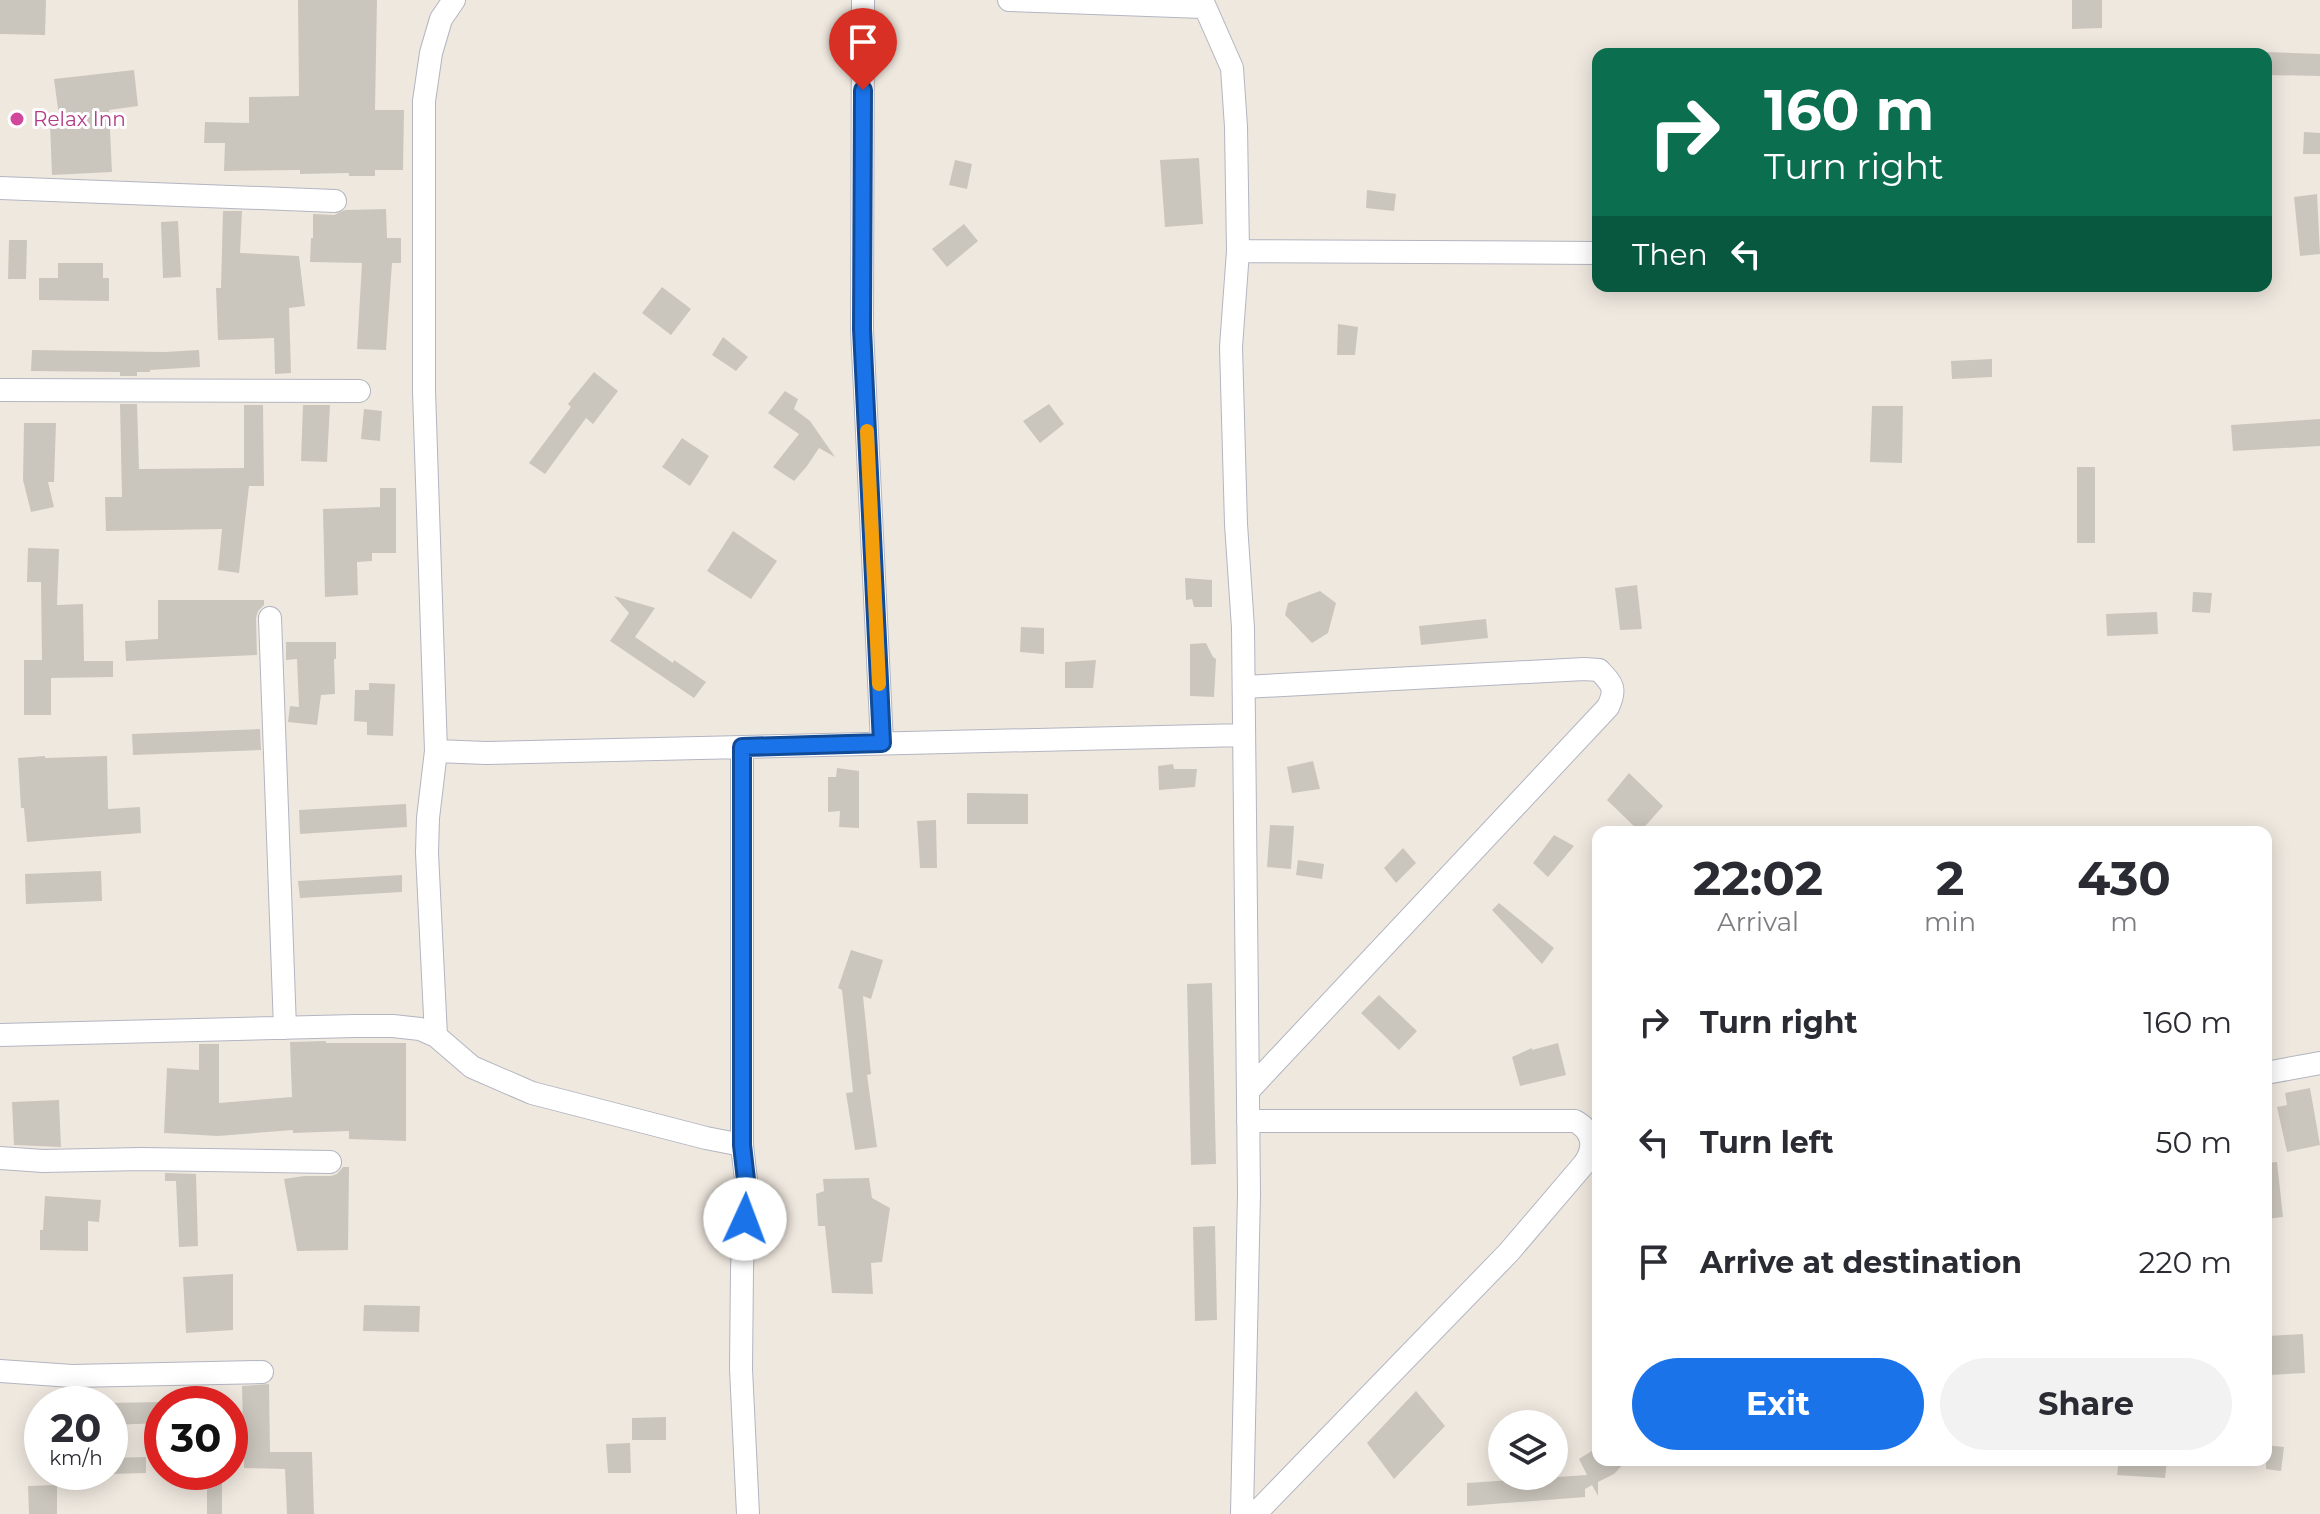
<!DOCTYPE html>
<html lang="en">
<head>
<meta charset="utf-8">
<style>
  body { margin:0; font-family:Montserrat,sans-serif; background:#f2f2f3; color:#2b2b33; height:100vh; display:flex; flex-direction:column; font-size:30px; white-space:nowrap }
  * { box-sizing:border-box; margin:0 }
  p { font-size:26px; color:#7c7c81 }
  .icon { flex:none; width:44px; height:44px; fill:none; stroke:currentColor; stroke-width:2; stroke-linecap:round; stroke-linejoin:round }
  .map { position:relative; flex:1; overflow:hidden }
  .sheet { position:absolute; left:1592px; top:826px; width:680px; height:640px; display:flex; flex-direction:column; background:#fff; border-radius:16px; box-shadow:0 4px 20px #0003 }
  .sheet>* { flex:none }
  .hud { position:absolute; left:1592px; top:48px; width:680px; height:244px; border-radius:16px; box-shadow:0 4px 20px #0003; background:#0b6e4f; color:#fff; overflow:hidden }
  .buttons { position:absolute; left:1488px; top:1410px; display:grid; gap:16px }
  .buttons a { display:grid; place-items:center; width:80px; height:80px; border-radius:50%; background:#fff; box-shadow:0 4px 20px #0003; font-size:40px }
  .speed { position:absolute; left:24px; top:1386px; display:flex; gap:16px; font-size:40px; font-weight:700; text-align:center }
  .speed>* { display:grid; place-content:center; width:104px; height:104px; border-radius:50%; background:#fff; box-shadow:0 4px 20px #0003; line-height:1 }
  .speed small { font-size:20px; font-weight:400 }
  .speed .limit { border:12px solid #d22; background:#fff; color:#111 }
  .pin { position:absolute; display:grid; place-items:center; width:68px; height:68px; color:#fff; margin:-82px -34px; border-radius:50% 50% 50% 0; rotate:-45deg; box-shadow:0 0 8px #0007 }
  .pin .icon { rotate:45deg }
  .me { position:absolute; width:88px; margin:-44px; rotate:2deg; stroke-linejoin:round; filter:drop-shadow(0 0 6px #0008) }
  .turn { display:flex; align-items:center; gap:28px; height:168px; padding:0 40px; font-size:36px }
  .turn .icon { width:104px; height:104px; stroke-width:2.5 }
  .turn b { display:block; font-size:56px; line-height:68px }
  .then { display:flex; align-items:center; height:76px; padding:0 40px; background:#0003; gap:16px; font-size:30px }
  .eta { display:flex; justify-content:space-evenly; align-items:center; height:136px; text-align:center }
  .eta b { font-size:48px; font-weight:700; line-height:56px }
  .primary-button { display:flex; gap:16px; margin-top:auto; padding:16px 40px }
  .primary-button a { flex:1; height:92px; border-radius:48px; background:#1a73e8; color:#fff; font-size:32px; font-weight:700; line-height:92px; text-align:center }
  .primary-button a+a { background:#f2f2f3; color:#2b2b33 }
  ul { padding:0; list-style:none }
  li { display:flex; align-items:center; gap:24px; height:120px; padding:0 40px }
  li div { flex:1 }
  li b { display:block; font-size:30px }
  li em { font-style:normal }
  .map>svg:first-child { display:block }
</style>
</head>
<body>
<div class="map">
<svg width="2320" height="1514" viewBox="0 0 2320 1514">
  <rect width="100%" height="100%" fill="#efe8df"/>
  <path fill="#cbc6bd" d="M 0,0 L 46,0 L 45,35 L 0,34 Z
    M 298,0 L 377,0 L 375,110 L 404,110 L 403,170 L 375,170 L 375,176 L 349,176 L 349,173 L 300,174 L 300,170 L 224,171 L 225,143 L 204,143 L 205,122 L 249,123 L 249,97 L 299,96 Z
    M 2072,0 L 2102,0 L 2102,28 L 2072,29 Z
    M 2266,52 L 2320,54 L 2320,76 L 2266,75 Z
    M 134,70 L 138,106 L 109,110 L 112,172 L 52,175 L 50,124 L 60,124 L 54,79 Z
    M 2304,132 L 2320,133 L 2320,154 L 2303,154 Z
    M 1199,158 L 1203,224 L 1165,227 L 1160,160 Z
    M 955,160 L 972,164 L 967,189 L 949,185 Z
    M 1367,190 L 1396,194 L 1394,211 L 1366,208 Z
    M 2317,194 L 2320,254 L 2300,256 L 2294,197 Z
    M 386,209 L 387,238 L 401,238 L 401,263 L 392,263 L 386,350 L 357,349 L 362,263 L 310,262 L 311,238 L 313,238 L 313,214 L 334,215 L 345,210 Z
    M 223,211 L 242,211 L 240,253 L 299,256 L 305,306 L 289,308 L 291,373 L 275,374 L 274,338 L 218,340 L 216,288 L 221,288 Z
    M 178,221 L 181,277 L 163,278 L 161,222 Z
    M 964,224 L 978,241 L 947,267 L 932,249 Z
    M 9,240 L 27,240 L 26,279 L 8,279 Z
    M 58,263 L 103,263 L 103,278 L 109,278 L 109,301 L 39,300 L 39,278 L 58,278 Z
    M 662,287 L 691,309 L 671,335 L 642,313 Z
    M 1338,324 L 1358,327 L 1355,355 L 1337,355 Z
    M 723,337 L 748,357 L 736,371 L 712,355 Z
    M 32,350 L 164,352 L 199,350 L 200,367 L 150,370 L 150,372 L 137,372 L 137,376 L 120,376 L 120,372 L 31,371 Z
    M 1992,359 L 1992,377 L 1952,379 L 1951,361 Z
    M 594,372 L 618,391 L 593,424 L 586,418 L 545,474 L 529,463 L 571,407 L 568,404 Z
    M 785,391 L 798,399 L 794,409 L 810,421 L 835,457 L 819,448 L 807,466 L 794,481 L 773,467 L 799,434 L 768,413 Z
    M 120,404 L 137,404 L 139,469 L 244,468 L 244,405 L 263,405 L 264,486 L 249,486 L 239,573 L 218,570 L 222,529 L 106,531 L 105,497 L 122,497 Z
    M 1049,404 L 1064,424 L 1040,443 L 1023,421 Z
    M 303,405 L 330,405 L 327,462 L 301,461 Z
    M 1872,406 L 1903,406 L 1902,463 L 1870,462 Z
    M 364,409 L 382,411 L 380,441 L 361,439 Z
    M 2320,419 L 2320,446 L 2233,451 L 2231,425 Z
    M 24,423 L 56,423 L 54,482 L 48,482 L 54,507 L 31,512 L 23,480 Z
    M 682,438 L 709,456 L 690,486 L 662,467 Z
    M 2077,467 L 2095,467 L 2095,543 L 2077,543 Z
    M 380,488 L 396,488 L 396,553 L 372,553 L 372,561 L 357,562 L 358,595 L 325,597 L 323,509 L 380,507 Z
    M 733,531 L 777,561 L 751,599 L 707,571 Z
    M 28,548 L 59,549 L 57,605 L 83,604 L 84,661 L 113,661 L 113,677 L 51,678 L 51,715 L 24,715 L 24,660 L 42,660 L 41,582 L 27,582 Z
    M 1185,578 L 1212,580 L 1212,607 L 1194,607 L 1192,599 L 1186,600 Z
    M 1637,585 L 1642,629 L 1620,630 L 1615,588 Z
    M 1320,591 L 1336,603 L 1328,633 L 1312,643 L 1285,615 L 1288,603 Z
    M 2193,592 L 2212,593 L 2210,613 L 2192,612 Z
    M 614,596 L 655,608 L 635,637 L 673,663 L 674,660 L 706,682 L 694,698 L 610,641 L 629,613 Z
    M 158,600 L 264,600 L 264,605 L 258,611 L 256,618 L 257,655 L 126,661 L 125,641 L 158,639 Z
    M 2157,612 L 2158,634 L 2107,636 L 2106,614 Z
    M 1486,619 L 1488,638 L 1421,645 L 1419,626 Z
    M 1021,627 L 1044,628 L 1044,654 L 1020,652 Z
    M 286,642 L 336,642 L 336,659 L 334,659 L 335,694 L 321,695 L 317,725 L 288,722 L 290,706 L 299,707 L 297,659 L 286,660 Z
    M 1206,643 L 1213,657 L 1216,659 L 1214,697 L 1190,696 L 1190,644 Z
    M 1096,660 L 1093,688 L 1065,688 L 1065,662 Z
    M 369,683 L 395,684 L 393,736 L 367,735 L 367,722 L 354,721 L 355,690 L 369,690 Z
    M 260,729 L 261,750 L 133,755 L 132,734 Z
    M 45,756 L 45,758 L 107,756 L 108,809 L 140,807 L 141,833 L 27,842 L 24,808 L 21,808 L 18,758 Z
    M 1313,761 L 1320,789 L 1292,793 L 1287,767 Z
    M 1173,764 L 1174,769 L 1197,769 L 1195,787 L 1159,790 L 1158,766 Z
    M 837,768 L 859,771 L 859,828 L 839,827 L 840,811 L 828,812 L 828,777 L 836,777 Z
    M 1629,773 L 1663,806 L 1640,832 L 1607,800 Z
    M 967,793 L 1028,794 L 1028,824 L 967,824 Z
    M 406,804 L 407,827 L 300,834 L 299,810 Z
    M 936,820 L 937,868 L 920,868 L 917,821 Z
    M 1270,825 L 1294,826 L 1291,869 L 1267,867 Z
    M 1554,835 L 1574,846 L 1548,877 L 1533,863 Z
    M 1403,848 L 1416,863 L 1396,883 L 1384,868 Z
    M 1298,860 L 1324,864 L 1322,879 L 1296,875 Z
    M 101,871 L 102,901 L 26,904 L 25,874 Z
    M 402,875 L 402,892 L 300,898 L 298,881 Z
    M 1499,903 L 1554,948 L 1542,964 L 1492,910 Z
    M 851,950 L 883,960 L 871,999 L 863,996 L 871,1074 L 867,1075 L 877,1147 L 855,1150 L 846,1093 L 853,1092 L 842,990 L 838,988 Z
    M 1212,983 L 1216,1164 L 1191,1165 L 1187,984 Z
    M 1379,995 L 1417,1031 L 1399,1050 L 1361,1013 Z
    M 326,1041 L 326,1043 L 406,1043 L 406,1141 L 349,1139 L 349,1131 L 293,1133 L 293,1130 L 218,1136 L 164,1133 L 167,1068 L 199,1070 L 199,1044 L 219,1044 L 219,1103 L 292,1097 L 290,1042 Z
    M 1558,1043 L 1566,1075 L 1520,1086 L 1512,1057 L 1532,1048 L 1532,1050 Z
    M 2310,1088 L 2320,1145 L 2287,1152 L 2277,1107 L 2287,1105 L 2285,1093 Z
    M 59,1100 L 61,1147 L 14,1145 L 12,1102 Z
    M 2277,1162 L 2283,1217 L 2266,1219 L 2266,1163 Z
    M 343,1167 L 349,1167 L 348,1250 L 297,1251 L 284,1179 L 304,1176 L 331,1176 L 337,1174 Z
    M 165,1173 L 196,1174 L 198,1246 L 179,1247 L 176,1181 L 165,1181 Z
    M 869,1178 L 872,1198 L 890,1208 L 882,1262 L 871,1263 L 873,1294 L 832,1293 L 825,1226 L 818,1226 L 816,1194 L 824,1191 L 823,1179 Z
    M 45,1196 L 101,1200 L 99,1222 L 88,1221 L 88,1251 L 40,1250 L 40,1230 L 43,1230 Z
    M 1215,1226 L 1217,1320 L 1195,1321 L 1193,1227 Z
    M 233,1274 L 233,1330 L 186,1333 L 183,1277 Z
    M 364,1305 L 420,1306 L 419,1332 L 363,1331 Z
    M 2303,1334 L 2305,1373 L 2270,1375 L 2268,1336 Z
    M 269,1384 L 270,1452 L 312,1452 L 314,1514 L 287,1514 L 285,1469 L 244,1468 L 242,1386 Z
    M 1416,1391 L 1445,1426 L 1394,1479 L 1367,1443 Z
    M 162,1402 L 162,1423 L 110,1425 L 110,1403 Z
    M 666,1417 L 666,1440 L 632,1440 L 632,1418 Z
    M 630,1443 L 631,1473 L 608,1473 L 606,1444 Z
    M 2266,1445 L 2284,1447 L 2281,1471 L 2266,1469 Z
    M 1598,1447 L 1598,1460 L 1627,1460 L 1614,1474 L 1598,1482 L 1598,1496 L 1592,1485 L 1585,1489 L 1585,1497 L 1467,1506 L 1467,1483 L 1587,1475 L 1579,1459 Z
    M 146,1457 L 146,1473 L 110,1474 L 110,1458 Z
    M 2119,1460 L 2167,1460 L 2165,1478 L 2117,1475 Z
    M 207,1478 L 222,1478 L 222,1514 L 207,1514 Z
    M 57,1485 L 57,1514 L 29,1514 L 28,1486 Z"/>
  <g fill="none" stroke-linecap="round" stroke-linejoin="round">
    <defs>
      <path id="minor" d="M 863,0 L 862,329 L 882,743
        M 1009,0 L 1203,7
        M 1202,0 L 1232,68 L 1236,127 L 1238,251 L 1231,347 L 1236,524 L 1243,628 L 1249,1194 L 1242,1514
        M 0,188 L 335,201
        M 1238,251 L 1598,253
        M 0,390 L 359,391
        M 270,618 L 285,1028
        M 1244,687 L 1584,669 L 1599,670 C 1612,684 1617,688 1608,707 L 1248,1091
        M 742,747 L 742,1145 L 746,1180 L 742,1269 L 741,1369 L 748,1514
        M 436,751 L 424,391 L 424,101 L 431,53 L 441,19 L 454,0
        M 0,1035 L 355,1026 L 393,1026 L 420,1029 L 436,1036 L 472,1067 L 532,1093 L 706,1138 L 742,1145
        M 436,1036 L 427,853 L 428,818 L 436,751 L 486,753 L 1244,735
        M 2266,1073 L 2320,1063
        M 1248,1121 L 1575,1121 C 1593,1131 1596,1147 1584,1164 L 1509,1252 L 1255,1514
        M 0,1158 L 43,1161 L 142,1159 L 330,1162
        M 0,1371 L 72,1376 L 262,1372"/>
    </defs>
    <use href="#minor" stroke="#b3b5c1" stroke-width="24"/>
    <use href="#minor" stroke="#fff" stroke-width="22"/>
  </g>
  <g fill="none" stroke-linecap="round" stroke-linejoin="round">
    <defs>
      <path id="route" d="M 745,1219 L 746,1180 L 742,1145 L 742,747 L 882,743 L 862,329 L 863,90"/>
    </defs>
    <use href="#route" stroke="#114b97" stroke-width="20"/>
    <use href="#route" stroke="#1a73e8" stroke-width="14"/>
    <path stroke="#f59e0b" stroke-width="14" d="M 867,431 L 879,684"/>
  </g>
  <circle fill="#d1479c" stroke="#fff" stroke-width="3" cx="17" cy="119" r="8"/>
  <g text-anchor="middle" dominant-baseline="central" stroke-width="6" stroke-linejoin="round" paint-order="stroke">
    <g font-size="20" fill="#b23c85" stroke="#fff" text-anchor="start">
      <text x="33" y="119">Relax Inn</text>
    </g>
  </g>
</svg>
<div class="buttons">
<a><svg class="icon" aria-label="layers" viewBox="0 0 24 24"><path d="M12 4l9 5-9 5-9-5zM3 14l9 5 9-5"/></svg></a>
</div>
<div class="speed"><div>20<small>km/h</small></div><div class="limit">30</div></div>
<div class="pin" style="left:863px;top:90px;background:#d93025"><svg class="icon" aria-label="arrive" viewBox="0 0 24 24"><path d="M6 21V4h12l-3 4 3 4H6"/></svg></div>
<svg class="me" style="left:745px;top:1219px" viewBox="-20 -20 40 40"><circle r="19" fill="#fff"/><path d="M0-13L10 11 0 6-10 11z" fill="#1a73e8"/></svg>
<div class="hud">
<div class="turn"><svg class="icon" aria-label="right" viewBox="0 0 24 24"><path d="M7 20v-9h11M14 6l5 5-5 5"/></svg><div><b>160 m</b>Turn right</div></div>
<div class="then">Then<svg class="icon" aria-label="left" viewBox="0 0 24 24"><path d="M17 20v-9H6M10 6l-5 5 5 5"/></svg></div>
</div>
<section class="sheet">
<div class="eta">
<div><b>22:02</b><p>Arrival</p></div>
<div><b>2</b><p>min</p></div>
<div><b>430</b><p>m</p></div>
</div>
<ul>
<li><svg class="icon" aria-label="right" viewBox="0 0 24 24"><path d="M7 20v-9h11M14 6l5 5-5 5"/></svg><div><b>Turn right</b></div><em>160 m</em></li>
<li><svg class="icon" aria-label="left" viewBox="0 0 24 24"><path d="M17 20v-9H6M10 6l-5 5 5 5"/></svg><div><b>Turn left</b></div><em>50 m</em></li>
<li><svg class="icon" aria-label="arrive" viewBox="0 0 24 24"><path d="M6 21V4h12l-3 4 3 4H6"/></svg><div><b>Arrive at destination</b></div><em>220 m</em></li>
</ul>
<div class="primary-button"><a>Exit</a><a>Share</a></div>
</section>
</div>
</body>
</html>
